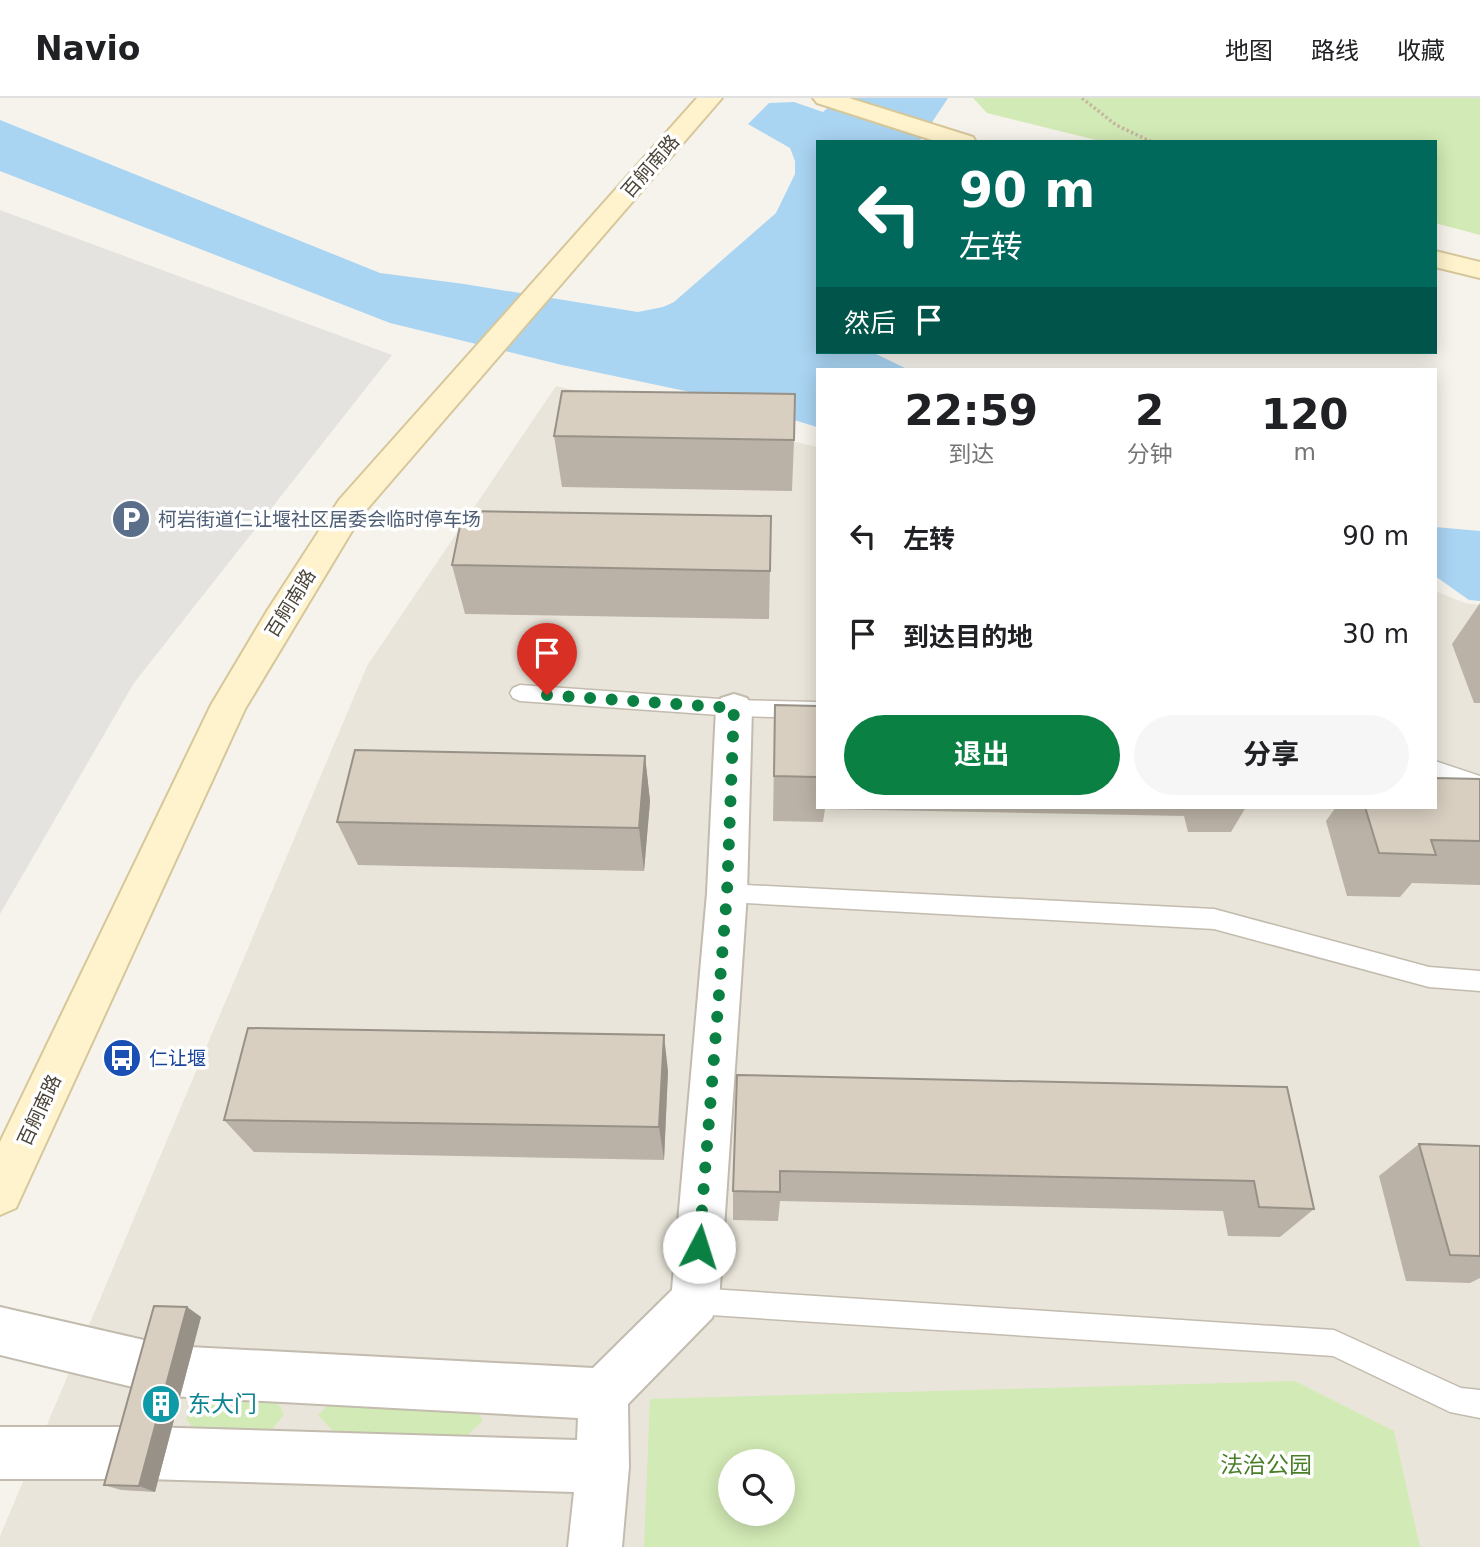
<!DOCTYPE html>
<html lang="zh">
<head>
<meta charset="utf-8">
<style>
  body { margin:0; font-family:"DejaVu Sans","Noto Sans SC",sans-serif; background:#f6f6f6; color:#202124; height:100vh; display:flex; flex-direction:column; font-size:26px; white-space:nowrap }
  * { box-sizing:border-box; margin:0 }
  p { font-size:23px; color:#757577 }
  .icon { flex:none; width:38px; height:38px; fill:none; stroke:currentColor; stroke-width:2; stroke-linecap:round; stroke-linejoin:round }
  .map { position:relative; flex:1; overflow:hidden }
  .details { position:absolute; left:816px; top:270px; width:621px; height:441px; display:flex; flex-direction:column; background:#fff; border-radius:0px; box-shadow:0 4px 18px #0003 }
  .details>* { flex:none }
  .hud { position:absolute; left:816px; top:42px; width:621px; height:214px; border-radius:0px; box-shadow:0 4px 18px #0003; background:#00695c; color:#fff; overflow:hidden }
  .controls { position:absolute; left:718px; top:1351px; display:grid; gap:14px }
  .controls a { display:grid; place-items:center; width:77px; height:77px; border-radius:50%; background:#fff; box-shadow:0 4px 18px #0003; font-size:35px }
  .pin { position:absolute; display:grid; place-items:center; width:60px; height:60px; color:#fff; margin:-72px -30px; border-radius:50% 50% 50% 0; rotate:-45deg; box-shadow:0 0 7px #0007 }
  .pin .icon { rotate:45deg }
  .me { position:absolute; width:77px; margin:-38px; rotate:5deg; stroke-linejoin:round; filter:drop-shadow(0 0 5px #0008) }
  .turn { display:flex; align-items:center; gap:24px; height:147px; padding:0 28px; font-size:32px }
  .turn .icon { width:91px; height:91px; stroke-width:2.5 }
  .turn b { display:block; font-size:49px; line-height:60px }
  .then { display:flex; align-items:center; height:66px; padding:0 28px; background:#0003; gap:14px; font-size:26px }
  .eta { display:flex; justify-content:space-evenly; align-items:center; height:119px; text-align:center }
  .eta b { font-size:42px; font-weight:700; line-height:49px }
  .cta { display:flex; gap:14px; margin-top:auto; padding:14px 28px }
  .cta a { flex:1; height:80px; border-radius:42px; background:#0b8043; color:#fff; font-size:28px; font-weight:700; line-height:80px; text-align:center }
  .cta a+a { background:#f6f6f6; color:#202124 }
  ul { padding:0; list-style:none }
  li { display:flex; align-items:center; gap:21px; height:98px; padding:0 28px }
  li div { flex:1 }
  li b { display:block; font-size:26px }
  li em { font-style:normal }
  header { display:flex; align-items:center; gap:42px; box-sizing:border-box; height:98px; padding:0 35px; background:#fff; border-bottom:2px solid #e0e0e0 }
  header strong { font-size:33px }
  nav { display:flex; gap:38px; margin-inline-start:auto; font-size:24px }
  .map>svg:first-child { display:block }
</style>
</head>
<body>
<header>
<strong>Navio</strong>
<nav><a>地图</a><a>路线</a><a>收藏</a></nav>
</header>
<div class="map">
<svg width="1480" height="1449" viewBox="0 0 1480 1449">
  <rect width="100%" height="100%" fill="#f6f3ec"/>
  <path fill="#eae5da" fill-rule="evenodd" d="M 556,288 L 817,349 L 817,709 L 1435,709 L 1435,493 L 1465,505 L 1480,507 L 1480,1449 L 0,1449 L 0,1438 L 367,568 ZM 730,1363 L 782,1363 L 782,1416 L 730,1416 Z"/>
  <path fill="#d2eab5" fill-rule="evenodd" d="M 973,0 L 1480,0 L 1480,137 L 1435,125 L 1435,44 L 1104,44 L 987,15 Z
    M 1295,1283 L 1394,1333 L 1420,1449 L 644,1449 L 650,1301 ZM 730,1363 L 782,1363 L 782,1416 L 730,1416 Z
    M 337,1298 L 470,1303 L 483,1323 L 465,1339 L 334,1334 L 318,1317 Z
    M 274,1299 L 284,1316 L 271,1333 L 194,1332 L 186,1320 L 204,1300 Z"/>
  <path fill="#e5e3e0" d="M 0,112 L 392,257 L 134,585 L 0,816 Z"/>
  <path fill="#a9d4f2" d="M 839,0 L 948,0 L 919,44 L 817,44 L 817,254 L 872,254 L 907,271 L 817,271 L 817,329 L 728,302 L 562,267 L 390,225 L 0,73 L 0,22 L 380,175 L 464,186 L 638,214 L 663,209 L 674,204 L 776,115 L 795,76 L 795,63 L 790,50 L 748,26 L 769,5 L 794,4 L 823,14 Z
    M 1435,429 L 1480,433 L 1480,503 L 1469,502 L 1435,478 Z"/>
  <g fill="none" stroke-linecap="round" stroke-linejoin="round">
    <defs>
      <path id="lane" d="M 520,587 L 734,602 L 817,604 L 817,620 L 734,618 L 520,603 L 513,600 L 510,595 L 513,590 Z
        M 1435,663 L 1480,678 L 1480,694 L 1435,679 Z
        M 727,786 L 1214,811 L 1429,869 L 1480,873 L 1480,893 L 1429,889 L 1214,831 L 727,804 L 719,802 L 716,795 L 719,788 Z
        M 695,1190 L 1334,1232 L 1461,1290 L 1480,1292 L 1480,1320 L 1450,1314 L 1333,1258 L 695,1216 L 686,1212 L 682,1203 L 686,1194 Z"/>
      <path id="street" d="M 734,596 L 747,600 L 752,610 L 747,795 L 719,1203 L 712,1220 L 628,1306 L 629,1369 L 622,1449 L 568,1449 L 574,1394 L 146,1381 L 0,1381 L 0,1329 L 146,1329 L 577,1342 L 578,1320 L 170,1298 L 0,1257 L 0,1209 L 170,1248 L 593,1270 L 672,1192 L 707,795 L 716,610 L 721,600 Z"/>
      <path id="secondary" d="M 697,0 L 722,0 L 361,418 L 245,611 L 16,1110 L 0,1117 L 0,1044 L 211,607 L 267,513 L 339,402 Z
        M 813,0 L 849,0 L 973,39 L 976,44 L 938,44 L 817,5 Z
        M 1435,153 L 1480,164 L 1480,180 L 1435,169 Z"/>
    </defs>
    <use href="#lane" stroke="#c2bbae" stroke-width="3"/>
    <use href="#street" stroke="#c2bbae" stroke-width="4"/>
    <use href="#secondary" stroke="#d6c79b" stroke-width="4"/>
    <path stroke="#c4b79f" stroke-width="3.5" stroke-dasharray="2.5 2.5" stroke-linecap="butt" d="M 1082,0 L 1116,27 L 1152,44"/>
    <use href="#lane" fill="#fff" fill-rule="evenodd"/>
    <use href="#street" fill="#fff" fill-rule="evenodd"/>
    <use href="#secondary" fill="#fff3cd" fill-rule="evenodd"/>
  </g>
  <path fill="#bab2a6" d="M 554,338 L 794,342 L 792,393 L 562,389 Z
    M 771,418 L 769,521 L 465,516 L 452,467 Z
    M 1480,505 L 1480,605 L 1474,605 L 1452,546 Z
    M 775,607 L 817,608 L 817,709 L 1246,709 L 1231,734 L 1188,734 L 1184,718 L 825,711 L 823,724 L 773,723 Z
    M 645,658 L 650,703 L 644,773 L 358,767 L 337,724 Z
    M 1480,681 L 1480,787 L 1412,785 L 1400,799 L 1347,798 L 1326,723 L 1336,709 L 1435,709 Z
    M 668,973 L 664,1062 L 254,1054 L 224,1022 Z
    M 737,977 L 1287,989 L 1314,1111 L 1280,1139 L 1228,1138 L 1223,1113 L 780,1103 L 778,1123 L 733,1122 L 733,1093 Z
    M 1419,1046 L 1480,1048 L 1480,1180 L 1470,1185 L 1406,1183 L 1379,1078 Z
    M 187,1209 L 201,1219 L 155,1394 L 121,1392 L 104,1387 Z"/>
  <path fill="#979187" d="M 645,658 L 650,703 L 644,773 L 639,730 Z
    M 664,937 L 668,973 L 664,1062 L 659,1029 Z
    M 187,1209 L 201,1219 L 155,1394 L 139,1388 Z"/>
  <path fill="#d8cfc1" stroke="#979187" stroke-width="2" d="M 562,293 L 795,296 L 794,342 L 554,338 Z
    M 463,413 L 771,418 L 770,473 L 452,467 Z
    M 775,607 L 817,608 L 817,679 L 774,678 Z
    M 355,652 L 645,658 L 639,730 L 337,724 Z
    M 1435,680 L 1480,681 L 1480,743 L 1431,742 L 1436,757 L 1379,755 L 1365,709 L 1435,709 Z
    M 248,930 L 664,937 L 659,1029 L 224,1022 Z
    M 737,977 L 1287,989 L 1314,1111 L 1259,1109 L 1254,1083 L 780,1073 L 780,1094 L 733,1093 Z
    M 1419,1046 L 1480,1048 L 1480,1158 L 1450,1157 Z
    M 154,1208 L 187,1209 L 139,1388 L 104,1387 Z"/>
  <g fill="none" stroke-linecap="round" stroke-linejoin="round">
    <path stroke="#0b8043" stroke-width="12" stroke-dasharray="0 21.6" d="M 547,597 L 734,610 L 727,795 L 699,1149"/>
  </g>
  <defs>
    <symbol id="parking-disc" viewBox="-11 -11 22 22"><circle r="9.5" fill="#5c6f8a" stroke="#fff"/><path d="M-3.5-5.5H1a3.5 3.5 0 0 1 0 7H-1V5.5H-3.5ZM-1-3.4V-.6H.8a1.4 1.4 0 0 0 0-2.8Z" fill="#fff"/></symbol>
    <symbol id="bus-disc" viewBox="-11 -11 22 22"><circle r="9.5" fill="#1a4fb4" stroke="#fff"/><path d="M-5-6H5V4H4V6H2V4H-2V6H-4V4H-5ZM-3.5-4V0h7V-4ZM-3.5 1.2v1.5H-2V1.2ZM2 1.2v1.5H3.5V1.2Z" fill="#fff"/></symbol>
    <symbol id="building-disc" viewBox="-11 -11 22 22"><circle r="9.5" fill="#0f9aa8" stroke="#fff"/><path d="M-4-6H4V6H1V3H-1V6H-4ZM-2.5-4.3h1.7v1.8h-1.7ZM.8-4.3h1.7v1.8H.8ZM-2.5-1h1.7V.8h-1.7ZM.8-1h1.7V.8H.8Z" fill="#fff"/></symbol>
  </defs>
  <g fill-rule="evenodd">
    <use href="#parking-disc" x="109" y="399" width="44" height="44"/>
    <use href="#bus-disc" x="100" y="938" width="44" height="44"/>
    <use href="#building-disc" x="139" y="1284" width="44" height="44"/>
  </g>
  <g text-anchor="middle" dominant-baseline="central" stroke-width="7" stroke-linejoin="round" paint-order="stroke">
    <g font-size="19" fill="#4b4439" stroke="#fff">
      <text transform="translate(650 68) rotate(-49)">百舸南路</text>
      <text transform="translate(290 505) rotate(-58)">百舸南路</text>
      <text transform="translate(39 1012) rotate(-65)">百舸南路</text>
    </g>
    <g font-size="19" fill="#4e5e75" stroke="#fff" text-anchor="start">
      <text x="158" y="421">柯岩街道仁让堰社区居委会临时停车场</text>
    </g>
    <g font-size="19" fill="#164399" stroke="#fff" text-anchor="start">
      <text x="149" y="960">仁让堰</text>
    </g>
    <g font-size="23" fill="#0d838f" stroke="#fff" text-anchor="start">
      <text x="188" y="1306">东大门</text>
    </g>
    <g font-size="23" fill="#4a7f2a" stroke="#fff">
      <text x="1266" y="1367">法治公园</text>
    </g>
  </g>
</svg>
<div class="controls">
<a><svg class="icon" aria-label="search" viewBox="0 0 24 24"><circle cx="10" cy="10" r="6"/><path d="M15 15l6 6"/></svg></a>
</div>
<div class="pin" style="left:547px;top:597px;background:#d93025"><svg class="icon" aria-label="arrive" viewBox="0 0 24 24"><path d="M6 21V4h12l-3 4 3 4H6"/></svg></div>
<svg class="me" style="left:699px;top:1149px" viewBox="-20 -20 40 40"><circle r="19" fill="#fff"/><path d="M0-13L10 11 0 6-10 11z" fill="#0b8043"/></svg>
<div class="hud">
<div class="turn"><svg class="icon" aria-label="left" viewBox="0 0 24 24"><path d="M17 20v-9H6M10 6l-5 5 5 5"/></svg><div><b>90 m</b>左转</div></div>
<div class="then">然后<svg class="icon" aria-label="arrive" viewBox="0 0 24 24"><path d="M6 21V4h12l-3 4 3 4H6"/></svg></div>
</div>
<section class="details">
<div class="eta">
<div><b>22:59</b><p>到达</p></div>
<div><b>2</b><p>分钟</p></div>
<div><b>120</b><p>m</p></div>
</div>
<ul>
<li><svg class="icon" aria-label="left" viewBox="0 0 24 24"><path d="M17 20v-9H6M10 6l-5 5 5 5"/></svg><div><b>左转</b></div><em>90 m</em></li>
<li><svg class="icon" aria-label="arrive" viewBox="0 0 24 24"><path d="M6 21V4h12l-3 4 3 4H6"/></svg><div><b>到达目的地</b></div><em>30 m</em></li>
</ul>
<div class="cta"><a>退出</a><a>分享</a></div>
</section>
</div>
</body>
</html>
